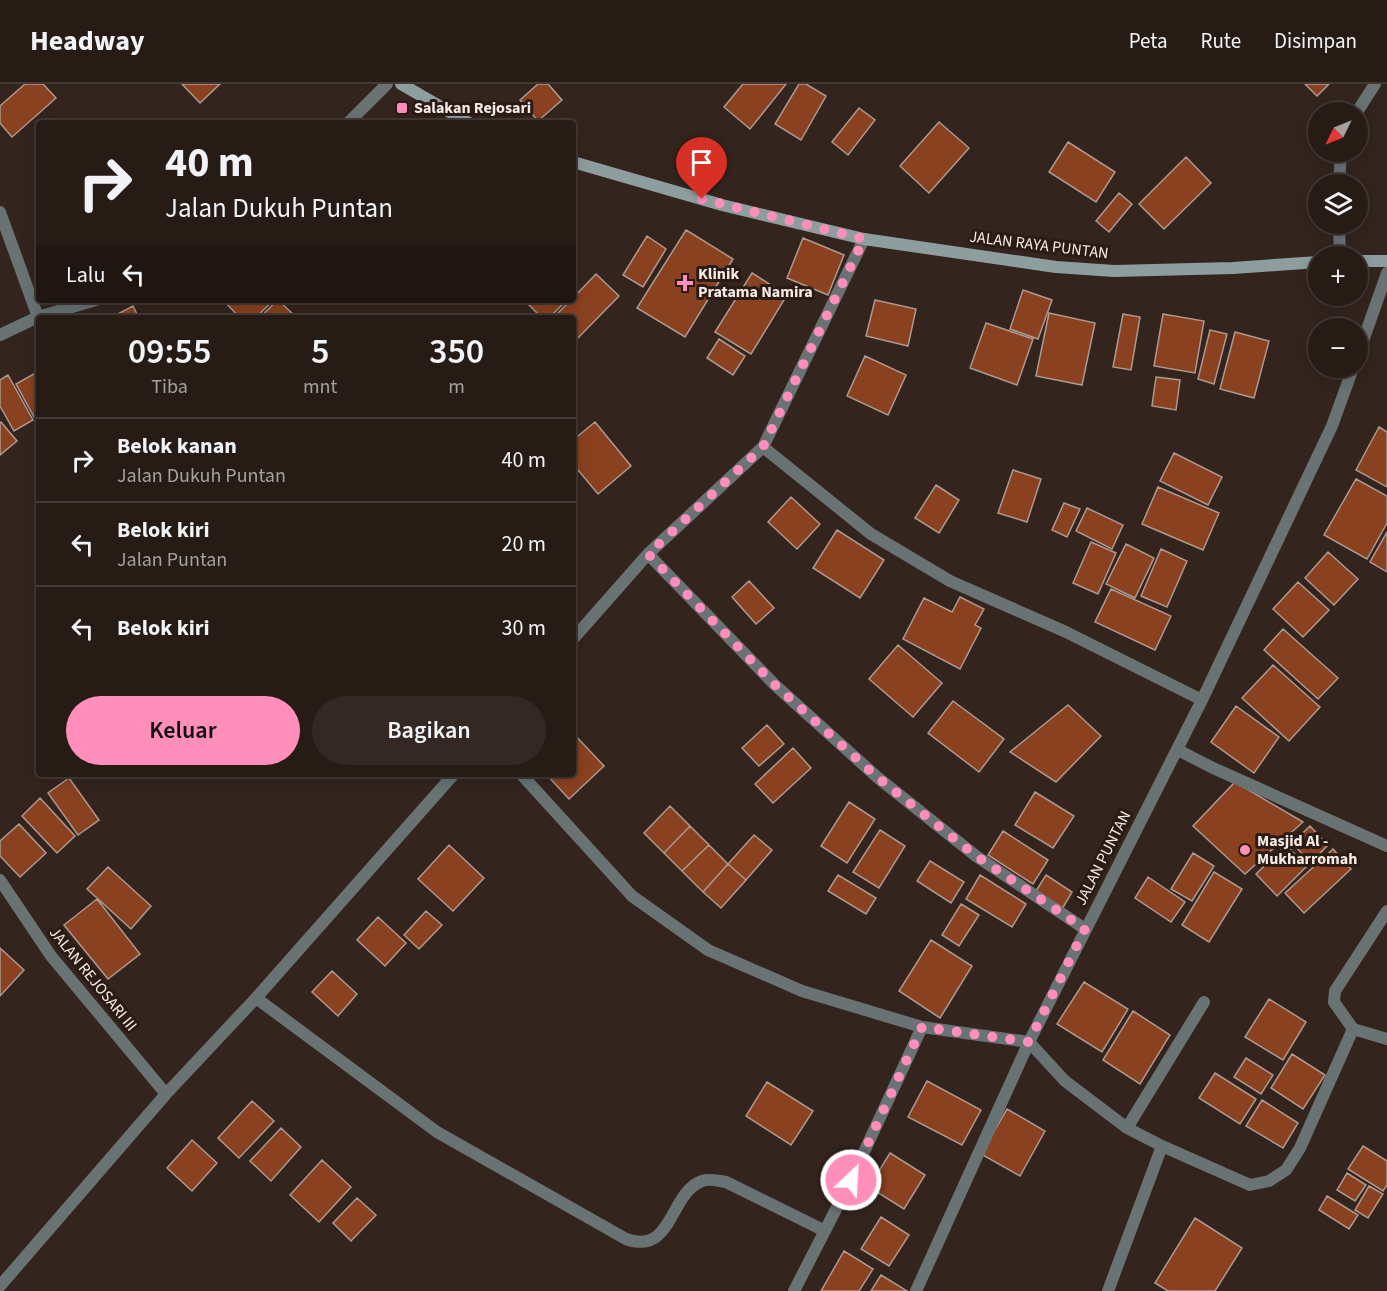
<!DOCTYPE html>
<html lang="id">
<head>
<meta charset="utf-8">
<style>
  body { margin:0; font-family:"Source Sans 3",sans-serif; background:#332823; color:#f1f3f6; height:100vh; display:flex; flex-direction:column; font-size:22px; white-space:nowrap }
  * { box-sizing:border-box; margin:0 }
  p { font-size:20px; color:#a4a1a1 }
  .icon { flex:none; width:33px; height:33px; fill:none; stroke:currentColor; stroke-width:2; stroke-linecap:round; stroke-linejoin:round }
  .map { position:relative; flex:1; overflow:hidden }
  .sheet { position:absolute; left:36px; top:231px; width:540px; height:462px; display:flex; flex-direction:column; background:#271b16; border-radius:6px; box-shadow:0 3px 15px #0003,0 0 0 2px #433935 }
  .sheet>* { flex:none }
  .top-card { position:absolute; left:36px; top:36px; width:540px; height:183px; border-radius:6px; box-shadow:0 3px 15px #0003,0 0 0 2px #433935; background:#271b16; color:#f1f3f6; overflow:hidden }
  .needle { width:39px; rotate:227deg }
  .tools { position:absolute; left:1308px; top:18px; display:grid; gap:12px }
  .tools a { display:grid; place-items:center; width:60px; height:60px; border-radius:50%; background:#271b16; box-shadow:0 3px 15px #0003,0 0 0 2px #433935; font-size:30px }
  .pin { position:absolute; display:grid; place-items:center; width:51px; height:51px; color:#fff; margin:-62px -26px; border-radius:50% 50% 50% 0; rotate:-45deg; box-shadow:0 0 6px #0007 }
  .pin .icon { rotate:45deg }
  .me { position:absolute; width:66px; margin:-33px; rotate:25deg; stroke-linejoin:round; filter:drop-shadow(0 0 4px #0008) }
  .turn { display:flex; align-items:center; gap:21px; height:126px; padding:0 30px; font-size:27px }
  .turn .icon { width:78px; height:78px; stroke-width:2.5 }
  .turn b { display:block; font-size:42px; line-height:51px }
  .then { display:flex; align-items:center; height:57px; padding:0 30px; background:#0003; gap:12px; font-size:22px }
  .eta { display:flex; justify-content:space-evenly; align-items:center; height:102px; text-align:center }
  .eta b { font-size:36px; font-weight:600; line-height:42px }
  .button { display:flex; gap:12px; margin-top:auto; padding:12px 30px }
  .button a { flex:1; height:69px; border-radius:36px; background:#ff8eba; color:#111; font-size:24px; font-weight:600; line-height:69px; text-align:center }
  .button a+a { background:#332823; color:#f1f3f6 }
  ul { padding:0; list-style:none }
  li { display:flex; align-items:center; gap:18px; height:84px; padding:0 30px; border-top:2px solid #433935 }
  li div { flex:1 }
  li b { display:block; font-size:22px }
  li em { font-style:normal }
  header { display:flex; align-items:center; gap:36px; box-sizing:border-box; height:84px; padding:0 30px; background:#271b16; border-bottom:2px solid #433935 }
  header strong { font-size:28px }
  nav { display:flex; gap:33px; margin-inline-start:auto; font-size:21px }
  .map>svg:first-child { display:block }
</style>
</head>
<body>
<header>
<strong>Headway</strong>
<nav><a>Peta</a><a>Rute</a><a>Disimpan</a></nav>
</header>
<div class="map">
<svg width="1387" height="1207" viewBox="0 0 1387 1207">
  <rect width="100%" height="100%" fill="#34241e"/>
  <path fill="#8a4120" stroke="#ad9990" stroke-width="1.5" d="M 25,0 L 43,0 L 56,14 L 12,53 L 0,39 L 0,22 Z
    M 182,0 L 220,0 L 200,19 Z
    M 538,0 L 548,0 L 562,16 L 538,37 L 520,16 Z
    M 743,0 L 786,0 L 750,45 L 724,23 Z
    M 799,0 L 806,0 L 826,12 L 801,56 L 775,40 Z
    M 1305,0 L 1329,0 L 1317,12 Z
    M 859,24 L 875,36 L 848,71 L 832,58 Z
    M 939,38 L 969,64 L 929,109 L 900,82 Z
    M 1068,58 L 1115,88 L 1096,118 L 1049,88 Z
    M 1186,73 L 1211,99 L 1164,145 L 1139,120 Z
    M 1119,109 L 1132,120 L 1109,148 L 1096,137 Z
    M 686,146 L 733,175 L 685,253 L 637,224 Z
    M 647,152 L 666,165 L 643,203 L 623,191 Z
    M 803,154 L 844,171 L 828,211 L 787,194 Z
    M 752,189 L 787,211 L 751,270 L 715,248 Z
    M 596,190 L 619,212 L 575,257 L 573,255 L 573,234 L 553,234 L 571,216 L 573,216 L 573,214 Z
    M 1023,206 L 1052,216 L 1038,255 L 1010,245 Z
    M 223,216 L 274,216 L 255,234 L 240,234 Z
    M 278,216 L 293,230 L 289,234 L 259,234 Z
    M 524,216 L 567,216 L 549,234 L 542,234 Z
    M 875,216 L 916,225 L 908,262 L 866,252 Z
    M 133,222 L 139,234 L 110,234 Z
    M 1049,229 L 1095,239 L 1082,301 L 1036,292 Z
    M 1123,230 L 1140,233 L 1131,286 L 1113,283 Z
    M 1163,230 L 1204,237 L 1195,289 L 1154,282 Z
    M 986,239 L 1033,255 L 1017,301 L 970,284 Z
    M 1210,246 L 1227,250 L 1214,300 L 1198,295 Z
    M 1235,248 L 1269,257 L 1254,314 L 1220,305 Z
    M 719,255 L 745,272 L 733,291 L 707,274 Z
    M 865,272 L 906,291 L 888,331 L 847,312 Z
    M 39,287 L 39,342 L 16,300 Z
    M 8,291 L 33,336 L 14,347 L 0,322 L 0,296 Z
    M 1156,293 L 1180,296 L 1176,326 L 1152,322 Z
    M 1,338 L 17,357 L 0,371 L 0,339 Z
    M 595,338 L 631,382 L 598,410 L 573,380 L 573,356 Z
    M 1379,343 L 1387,348 L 1387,403 L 1356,386 Z
    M 1174,369 L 1222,393 L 1208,421 L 1160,397 Z
    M 1013,386 L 1041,395 L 1027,438 L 998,429 Z
    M 1356,395 L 1387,412 L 1387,439 L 1367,475 L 1324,451 Z
    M 936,401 L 959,416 L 939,449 L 915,434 Z
    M 1158,403 L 1219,429 L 1203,466 L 1142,440 Z
    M 791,413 L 820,440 L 797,465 L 768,438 Z
    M 1064,419 L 1080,425 L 1067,453 L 1052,446 Z
    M 1087,424 L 1123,441 L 1112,465 L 1076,447 Z
    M 837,446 L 884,476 L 860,514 L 813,484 Z
    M 1387,448 L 1387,488 L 1370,478 Z
    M 1091,458 L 1116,469 L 1098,510 L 1073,499 Z
    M 1126,460 L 1154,474 L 1135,514 L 1106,500 Z
    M 1161,465 L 1187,477 L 1167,523 L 1141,512 Z
    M 1328,468 L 1358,495 L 1334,521 L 1305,494 Z
    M 749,497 L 774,524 L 756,540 L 732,513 Z
    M 1298,498 L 1329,526 L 1303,553 L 1273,525 Z
    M 1111,505 L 1171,532 L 1155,566 L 1095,538 Z
    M 960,513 L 984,525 L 975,541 L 981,544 L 960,585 L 903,555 L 924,514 L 952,528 Z
    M 1283,545 L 1338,594 L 1318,615 L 1264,566 Z
    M 898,561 L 942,599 L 913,633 L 869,595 Z
    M 1273,581 L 1320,623 L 1289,657 L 1242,614 Z
    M 953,617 L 1004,655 L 979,688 L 928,649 Z
    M 1068,621 L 1101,652 L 1056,698 L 1010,668 Z
    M 1236,622 L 1279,653 L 1254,689 L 1211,658 Z
    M 767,641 L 784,660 L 759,682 L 742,664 Z
    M 573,649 L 604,682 L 569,715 L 546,690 L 573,690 Z
    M 793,664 L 811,684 L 773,719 L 755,700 Z
    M 69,694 L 99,736 L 78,751 L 48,709 Z
    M 1235,698 L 1303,738 L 1245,790 L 1193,742 Z
    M 1035,708 L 1074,732 L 1053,764 L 1015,741 Z
    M 40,714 L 75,752 L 57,769 L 22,732 Z
    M 849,718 L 875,735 L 847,779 L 821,762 Z
    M 670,722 L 690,742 L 664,769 L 644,749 Z
    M 19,740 L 46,769 L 20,793 L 0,772 L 0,757 Z
    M 690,742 L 709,761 L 682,787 L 664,769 Z
    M 1310,742 L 1328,761 L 1311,779 L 1292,759 Z
    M 880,746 L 905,762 L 879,804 L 853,788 Z
    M 1003,747 L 1048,776 L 1033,800 L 988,771 Z
    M 754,751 L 772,766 L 746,796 L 728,780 Z
    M 449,761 L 484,794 L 453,827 L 418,795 Z
    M 709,761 L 728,780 L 703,808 L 682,787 Z
    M 1286,761 L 1307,782 L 1277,812 L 1256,790 Z
    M 1333,765 L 1351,785 L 1304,829 L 1285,809 Z
    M 1193,769 L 1214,782 L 1192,817 L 1171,805 Z
    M 930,777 L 964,798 L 951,819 L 917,797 Z
    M 728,780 L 746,796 L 721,824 L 703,808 Z
    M 108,783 L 151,822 L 131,845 L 87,805 Z
    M 1214,788 L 1242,805 L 1209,858 L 1182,841 Z
    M 838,791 L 876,814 L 866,830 L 828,807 Z
    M 980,791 L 1026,820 L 1012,843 L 966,815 Z
    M 1046,791 L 1072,808 L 1061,827 L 1034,810 Z
    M 1148,793 L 1185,818 L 1171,838 L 1135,814 Z
    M 97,815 L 140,870 L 108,895 L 64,841 Z
    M 961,820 L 979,831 L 959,862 L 942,851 Z
    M 426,827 L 442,841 L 419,865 L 404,851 Z
    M 378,833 L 406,859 L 385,882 L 357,856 Z
    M 931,856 L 972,882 L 940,934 L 899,907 Z
    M 0,864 L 24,886 L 0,912 Z
    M 332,887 L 357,910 L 338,932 L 312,908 Z
    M 1084,898 L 1128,925 L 1102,968 L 1057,940 Z
    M 1269,915 L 1306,938 L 1283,976 L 1245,953 Z
    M 1133,927 L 1170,951 L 1140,1000 L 1103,976 Z
    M 1292,970 L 1325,991 L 1303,1025 L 1271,1004 Z
    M 1246,974 L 1273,991 L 1261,1010 L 1234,993 Z
    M 1215,989 L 1256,1015 L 1240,1040 L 1199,1014 Z
    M 927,997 L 981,1026 L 962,1061 L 908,1033 Z
    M 767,998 L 813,1027 L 791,1061 L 746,1032 Z
    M 1262,1016 L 1298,1039 L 1283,1064 L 1246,1042 Z
    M 252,1017 L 274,1037 L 239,1074 L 218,1054 Z
    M 1007,1025 L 1045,1047 L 1020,1092 L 981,1070 Z
    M 281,1044 L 301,1063 L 271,1097 L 250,1077 Z
    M 192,1056 L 217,1079 L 192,1107 L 167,1084 Z
    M 1363,1062 L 1387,1077 L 1387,1101 L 1383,1107 L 1348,1085 Z
    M 890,1069 L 925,1091 L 904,1125 L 869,1103 Z
    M 322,1076 L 351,1103 L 319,1138 L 290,1111 Z
    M 1347,1089 L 1366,1101 L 1355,1117 L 1337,1106 Z
    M 1369,1102 L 1383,1110 L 1368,1134 L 1355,1126 Z
    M 1327,1112 L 1358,1131 L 1349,1145 L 1319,1126 Z
    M 357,1114 L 376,1131 L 351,1157 L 333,1139 Z
    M 881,1133 L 909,1151 L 889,1182 L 861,1165 Z
    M 1195,1134 L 1242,1164 L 1215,1207 L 1168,1207 L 1155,1199 Z
    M 844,1167 L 873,1185 L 859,1207 L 821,1207 Z
    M 881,1191 L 907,1207 L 871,1207 Z"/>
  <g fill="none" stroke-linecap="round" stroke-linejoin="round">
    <path stroke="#697374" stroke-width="12" d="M 1357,28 L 1375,0
      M 348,39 L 387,0
      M 1339,100 L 1341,68
      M 0,128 L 38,233
      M 1339,140 L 1340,172
      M 0,251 L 38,233 L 96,216
      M 1358,271 L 1387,189
      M 1353,284 L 1332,342 L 1202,616 L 1029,958 L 1065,997 L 1127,1044 L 1162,1062 L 1250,1101 L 1269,1097 L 1286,1086 L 1300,1064 L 1353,945
      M 763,363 L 871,450 L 950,497 L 1066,548 L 1202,616
      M 648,470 L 775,601 L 877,693 L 976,772 L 1085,845
      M 573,555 L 648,470 L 763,363 L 864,155
      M 1178,666 L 1213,684 L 1387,762
      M 521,690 L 632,812 L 708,866 L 802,907 L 922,943 L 1029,958 L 916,1207
      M 0,796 L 51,872 L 166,1010
      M 256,914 L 437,1048 L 626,1155 C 673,1172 669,1109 702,1097 C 710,1094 718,1097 726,1098 L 825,1147
      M 1353,945 L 1334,918 L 1335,907 L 1387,827
      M 1353,945 L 1387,955
      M 1127,1044 L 1204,918
      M 0,1202 L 166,1010 L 256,914 L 454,690
      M 794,1207 L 851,1096 L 922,943
      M 1108,1207 L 1162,1062"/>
    <path stroke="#8e9e9f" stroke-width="12" d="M 401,0 L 469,39
      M 573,78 L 722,121 L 864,155 L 1056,183 L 1114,187 L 1233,184 L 1318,178
      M 1358,177 L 1387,177"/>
  </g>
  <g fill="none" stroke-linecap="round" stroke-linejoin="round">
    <path stroke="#ff8eba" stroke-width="10" stroke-dasharray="0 18" d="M 702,115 L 864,155 L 763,363 L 648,470 L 775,601 L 877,693 L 976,772 L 1085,845 L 1029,958 L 922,943 L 851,1096"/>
  </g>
  <g fill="#ff8eba" stroke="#2a1b14" stroke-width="2">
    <rect x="396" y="18" width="12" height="12" rx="3"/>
    <path d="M682 190h6v6h6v6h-6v6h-6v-6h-6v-6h6z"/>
    <circle cx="1245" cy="766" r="6"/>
  </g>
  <g text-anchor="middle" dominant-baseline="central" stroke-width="6" stroke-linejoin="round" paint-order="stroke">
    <g font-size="16" font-weight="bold" fill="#f7ebe7" stroke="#2a1b14" text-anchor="start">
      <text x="414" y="24">Salakan Rejosari</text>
      <text x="698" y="190">Klinik<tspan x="698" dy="18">Pratama Namira</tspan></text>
      <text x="1257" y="757">Masjid Al -<tspan x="1257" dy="18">Mukharromah</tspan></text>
    </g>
    <g font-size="16" fill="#f7ebe7" stroke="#2a1b14">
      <text transform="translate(1039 161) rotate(7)">JALAN RAYA PUNTAN</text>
      <text transform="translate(1103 774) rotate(-63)">JALAN PUNTAN</text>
      <text transform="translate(93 895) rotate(51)">JALAN REJOSARI III</text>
    </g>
  </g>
</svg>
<div class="tools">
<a><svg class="needle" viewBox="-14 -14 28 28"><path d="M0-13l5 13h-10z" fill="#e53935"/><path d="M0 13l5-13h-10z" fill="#a4a1a1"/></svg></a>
<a><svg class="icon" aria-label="layers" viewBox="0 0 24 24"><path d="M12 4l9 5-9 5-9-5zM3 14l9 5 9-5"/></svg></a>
<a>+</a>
<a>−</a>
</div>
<div class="pin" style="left:702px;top:115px;background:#d93025"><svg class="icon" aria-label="arrive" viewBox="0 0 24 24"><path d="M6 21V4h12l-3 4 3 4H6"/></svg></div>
<svg class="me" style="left:851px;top:1096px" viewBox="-20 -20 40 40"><circle r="17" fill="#ff8eba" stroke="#fff" stroke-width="3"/><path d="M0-11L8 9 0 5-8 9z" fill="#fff"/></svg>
<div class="top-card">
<div class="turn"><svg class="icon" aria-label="right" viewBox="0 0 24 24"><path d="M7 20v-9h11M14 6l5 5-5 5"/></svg><div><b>40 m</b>Jalan Dukuh Puntan</div></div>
<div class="then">Lalu<svg class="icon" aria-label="left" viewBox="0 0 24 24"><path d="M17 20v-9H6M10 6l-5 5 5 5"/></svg></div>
</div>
<section class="sheet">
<div class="eta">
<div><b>09:55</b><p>Tiba</p></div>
<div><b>5</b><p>mnt</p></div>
<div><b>350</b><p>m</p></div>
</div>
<ul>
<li><svg class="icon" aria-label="right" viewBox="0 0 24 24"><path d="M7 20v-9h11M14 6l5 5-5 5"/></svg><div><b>Belok kanan</b><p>Jalan Dukuh Puntan</p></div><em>40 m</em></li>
<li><svg class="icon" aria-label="left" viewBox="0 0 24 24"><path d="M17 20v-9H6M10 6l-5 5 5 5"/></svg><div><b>Belok kiri</b><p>Jalan Puntan</p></div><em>20 m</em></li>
<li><svg class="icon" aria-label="left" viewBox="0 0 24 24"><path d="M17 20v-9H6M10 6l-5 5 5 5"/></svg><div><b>Belok kiri</b></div><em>30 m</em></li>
</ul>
<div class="button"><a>Keluar</a><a>Bagikan</a></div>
</section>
</div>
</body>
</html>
